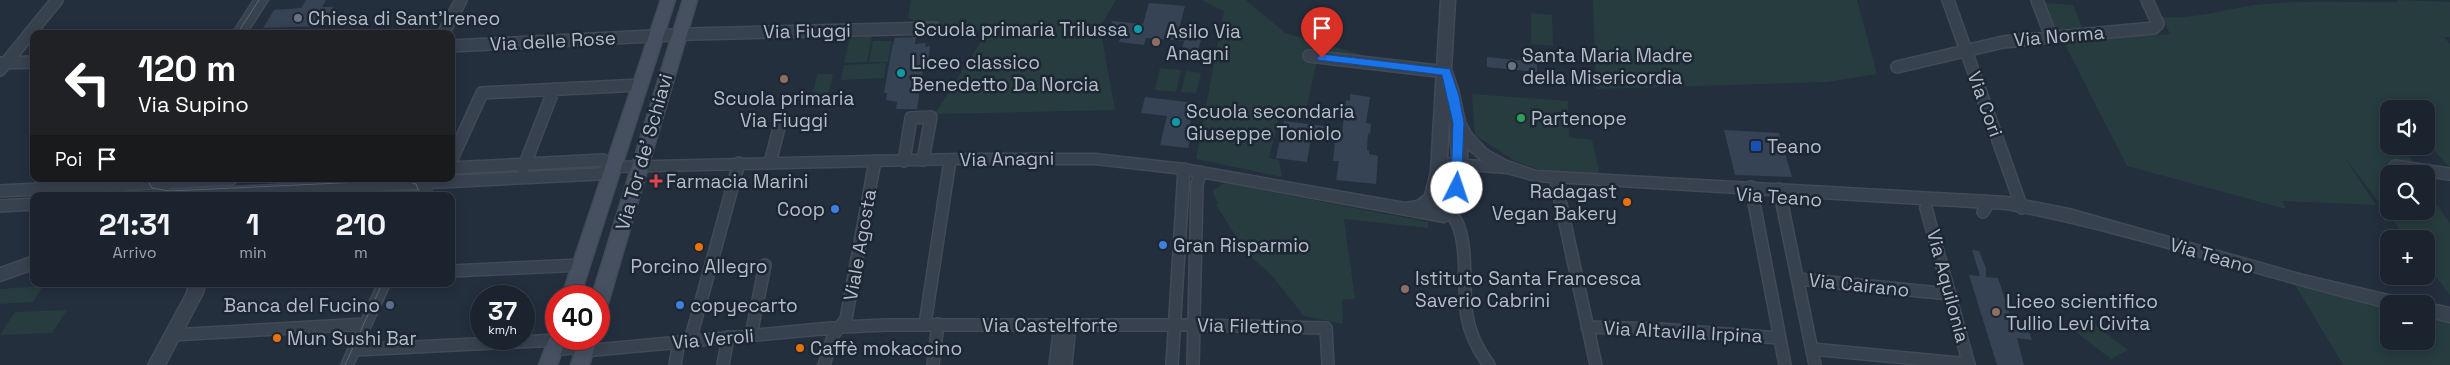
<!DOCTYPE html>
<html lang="it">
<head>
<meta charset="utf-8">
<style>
  body { margin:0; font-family:"Space Grotesk",sans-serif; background:#242b36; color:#f1f3f6; height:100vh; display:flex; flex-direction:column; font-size:19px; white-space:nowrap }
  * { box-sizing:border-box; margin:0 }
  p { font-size:16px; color:#a0a4aa }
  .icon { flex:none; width:28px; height:28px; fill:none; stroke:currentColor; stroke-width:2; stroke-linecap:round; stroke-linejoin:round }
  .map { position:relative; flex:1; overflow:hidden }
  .sheet { position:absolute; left:30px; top:192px; width:425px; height:95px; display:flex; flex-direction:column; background:#1b232e; border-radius:10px; box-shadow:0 2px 12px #0003,0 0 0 1px #39404a }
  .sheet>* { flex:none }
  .banner { position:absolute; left:30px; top:30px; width:425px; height:152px; border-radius:10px; box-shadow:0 2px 12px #0003,0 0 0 1px #39404a; background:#202124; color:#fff; overflow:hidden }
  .buttons { position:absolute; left:2380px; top:100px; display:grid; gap:10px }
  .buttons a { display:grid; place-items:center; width:55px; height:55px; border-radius:10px; background:#1b232e; box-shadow:0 2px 12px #0003,0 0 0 1px #39404a; font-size:25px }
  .speed { position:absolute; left:470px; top:285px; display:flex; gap:10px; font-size:25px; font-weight:700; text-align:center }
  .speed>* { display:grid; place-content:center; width:65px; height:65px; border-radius:50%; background:#1b232e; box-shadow:0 2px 12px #0003,0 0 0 1px #39404a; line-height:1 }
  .speed small { font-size:12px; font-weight:400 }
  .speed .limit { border:8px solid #d22; background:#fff; color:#111 }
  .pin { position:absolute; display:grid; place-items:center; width:42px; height:42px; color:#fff; margin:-51px -21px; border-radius:50% 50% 50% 0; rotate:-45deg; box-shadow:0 0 5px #0007 }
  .pin .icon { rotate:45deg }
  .me { position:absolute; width:55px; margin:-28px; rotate:4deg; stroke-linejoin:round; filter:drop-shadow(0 0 4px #0008) }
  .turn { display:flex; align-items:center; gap:18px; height:105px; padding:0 25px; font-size:22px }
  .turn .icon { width:65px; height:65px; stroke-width:2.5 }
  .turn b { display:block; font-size:35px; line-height:42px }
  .then { display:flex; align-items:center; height:48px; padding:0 25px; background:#0003; gap:10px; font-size:19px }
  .eta { display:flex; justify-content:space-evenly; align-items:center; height:85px; text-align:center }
  .eta b { font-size:30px; font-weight:700; line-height:35px }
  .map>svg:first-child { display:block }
</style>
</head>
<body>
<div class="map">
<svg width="2450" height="365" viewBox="0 0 2450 365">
  <rect width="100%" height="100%" fill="#242f3e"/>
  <path fill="#263c3f" d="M 911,0 L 1116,0 L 1098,30 L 1102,39 L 1115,110 L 935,114 L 988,30 L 949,32 L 908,18 Z
    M 1202,0 L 1246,0 L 1285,33 L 1363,55 L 1360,64 L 1317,61 L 1304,119 L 1279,117 L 1269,158 L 1279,160 L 1282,177 L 1196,159 L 1224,11 Z
    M 1593,0 L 1857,0 L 1877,74 L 1827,82 L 1596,89 Z
    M 2397,0 L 2450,2 L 2450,37 L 2444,37 L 2450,44 L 2450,168 L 2426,141 L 2426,109 L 2389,109 L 2389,146 L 2402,146 L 2412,161 L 2415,174 L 2389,174 L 2389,211 L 2426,211 L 2426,199 L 2434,201 L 2450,223 L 2450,295 L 2426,264 L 2426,239 L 2407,239 L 2345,158 L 2376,205 L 2282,201 L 2286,209 L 2127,166 L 2063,41 L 2170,34 L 2162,17 C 2196,20 2231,7 2264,4 C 2308,0 2354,3 2398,2 Z
    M 2044,3 L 2073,5 L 2083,29 L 2056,31 Z
    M 1531,13 L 1552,15 L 1553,46 L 1531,44 Z
    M 850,36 L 872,36 L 867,62 L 844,63 Z
    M 873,41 L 892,41 L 888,62 L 869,62 Z
    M 886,63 L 884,78 L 841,80 L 844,65 Z
    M 1160,68 L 1181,70 L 1176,92 L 1155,90 Z
    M 1186,71 L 1201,73 L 1196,93 L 1181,92 Z
    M 817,74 L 833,74 L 828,97 L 812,98 Z
    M 1472,94 L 1568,101 L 1569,137 L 1592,140 L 1600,174 L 1540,170 L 1515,161 L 1475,135 Z
    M 1225,183 L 1428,222 L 1428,228 L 1344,219 L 1355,299 L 1342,300 L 1343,324 L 1304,316 L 1271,275 L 1246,252 L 1216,205 L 1218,204 L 1212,191 Z
    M 2294,283 L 2389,305 L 2389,341 L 2426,341 L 2426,314 L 2450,320 L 2450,365 L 2343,365 Z
    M 43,286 L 33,302 L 0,304 L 0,289 Z
    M 67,310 L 52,333 L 0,335 L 15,312 Z
    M 2088,319 L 2128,350 L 2111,359 L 2072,329 Z"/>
  <path fill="#364354" d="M 306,0 L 326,0 L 322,7 L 333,7 L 321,26 L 263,28 L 274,10 L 301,8 Z
    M 1149,3 L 1185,6 L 1179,29 L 1203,31 L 1197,56 L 1181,54 L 1184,41 L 1146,38 L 1144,45 L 1119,42 L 1123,30 L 1110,29 L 1112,21 L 1143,24 Z
    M 916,37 L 915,44 L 926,43 L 925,47 L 930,46 L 928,63 L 924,63 L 917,109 L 896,109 L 897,102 L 886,100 L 887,93 L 884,93 L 892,47 L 895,38 Z
    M 1487,57 L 1537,62 L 1537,72 L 1487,67 Z
    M 1350,94 L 1370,97 L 1366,123 L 1371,124 L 1370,134 L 1368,133 L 1367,150 L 1369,151 L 1369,154 L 1378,156 L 1376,184 L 1336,180 L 1339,161 L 1333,161 L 1335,140 L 1311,137 L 1307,162 L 1276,158 L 1284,121 L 1324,126 L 1323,131 L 1342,133 L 1346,100 L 1350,101 Z
    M 1145,97 L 1195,103 L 1190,124 L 1194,125 L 1188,148 L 1160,145 L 1167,116 L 1141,113 Z
    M 1724,130 L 1779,133 L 1792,177 L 1735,175 Z
    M 1972,250 L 1979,251 L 1986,268 L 1986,277 L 1998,278 L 2015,330 L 2029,332 L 2032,340 L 2017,338 L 2024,365 L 1997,365 L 1969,275 L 1980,276 Z"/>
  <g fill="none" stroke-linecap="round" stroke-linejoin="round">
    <defs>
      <path id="minor" d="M 1948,0 L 2022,208
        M 2037,0 L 2051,36
        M 443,34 L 461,0
        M 451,46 L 692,34 L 935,28
        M 1309,56 L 1446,72
        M 1,63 L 34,62
        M 1897,67 L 2003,42 L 2154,28 L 2158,24 L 2147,0
        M 0,70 L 57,0
        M 451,161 L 482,93 L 640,85
        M 904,161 L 911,118 L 931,117 L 923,160
        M 770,163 L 781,120
        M 2395,166 L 2450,174
        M 451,168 L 603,160 L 614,167
        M 523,169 L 554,89
        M 1556,182 L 1596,365
        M 1751,187 L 1785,365
        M 1779,189 L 1815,365
        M 0,191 L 231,179
        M 165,196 L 598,174 L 614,167
        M 424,196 L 429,179
        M 1431,199 L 1436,208 C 1441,210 1450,212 1453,216 C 1470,238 1462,289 1467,316 C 1470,335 1478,350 1489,365
        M 1980,201 L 1986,207 L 1983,212
        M 0,206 L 34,204
        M 1926,208 L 1969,365
        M 451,271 L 581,265
        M 1798,279 L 1950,294
        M 925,324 L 950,160
        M 1587,327 L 1660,329 L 1779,338
        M 172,335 L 366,324
        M 751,335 L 765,265
        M 690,341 L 739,163
        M 1812,349 L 1969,364
        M 354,350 L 577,339
        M 553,350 L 571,348 L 584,351 L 842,327 L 886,325 L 1195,325 L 1326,328 L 1328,365
        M 347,365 L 384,284
        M 675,365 L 679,342
        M 723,365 L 728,337
        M 824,365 L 834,334 L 846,319 L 875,161
        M 933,365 L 938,324
        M 1055,365 L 1060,325
        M 1066,365 L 1070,325
        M 1172,365 L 1184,169
        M 1193,365 L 1197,185 L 1200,172"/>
      <path id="tertiary" d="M 254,0 L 268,0 L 246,34 L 232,34 Z
        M 1441,0 L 1455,0 L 1451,69 L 1458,89 L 1465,122 L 1471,133 L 1487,150 L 1507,161 L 1536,171 L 2007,197 L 2069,209 L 2303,275 L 2401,298 L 2407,299 L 2409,304 L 2389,304 L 2389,308 C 2261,277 2136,234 2007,209 L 1536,181 L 1507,173 L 1467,170 C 1466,193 1468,214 1444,222 L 1184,174 L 1095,164 L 959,164 L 614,172 L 609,171 L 607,167 L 609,163 L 614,162 L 959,154 L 1095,154 L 1184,164 L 1405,203 L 1417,201 L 1425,195 L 1431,171 ZM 1449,115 L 1452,158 L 1447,159 ZM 1467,148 L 1483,161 L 1467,160 ZM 1446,167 L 1452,169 L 1448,207 L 1443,210 L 1430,208 C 1443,199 1445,181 1446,167 Z
        M 121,179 L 138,179 L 120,196 L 103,196 Z
        M 153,179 L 167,179 L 167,184 L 171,196 L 157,196 L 151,184 Z
        M 34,256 L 34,269 L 0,281 L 0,268 Z
        M 189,284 L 205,284 L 203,293 L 165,365 L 148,365 L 187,293 Z
        M 2426,303 L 2450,308 L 2450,322 L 2426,316 L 2426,304 L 2422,304 Z"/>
      <path id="secondary" d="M 661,0 L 675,0 L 580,296 L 562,296 Z
        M 683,0 L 697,0 L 608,303 L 605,308 L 599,310 L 599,296 L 592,296 Z
        M 556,332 L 556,339 L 566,339 L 557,365 L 539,365 L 551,334 Z
        M 579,339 L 597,339 L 589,365 L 571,365 Z"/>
    </defs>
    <use href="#minor" stroke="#414a57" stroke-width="14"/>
    <use href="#tertiary" stroke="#414a57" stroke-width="3"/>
    <use href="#secondary" stroke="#414a57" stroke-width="3"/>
    <use href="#minor" stroke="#38414e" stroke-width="11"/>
    <use href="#tertiary" fill="#38414e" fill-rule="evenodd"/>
    <use href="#secondary" fill="#465061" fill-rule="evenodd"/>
    <path stroke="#5a6575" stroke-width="1" d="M 237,34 L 259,0
      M 147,179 L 152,188 L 170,191 L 403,180 L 416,184 L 420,196
      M 345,365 L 382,284"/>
  </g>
  <path fill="#1a73e8" stroke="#114b97" d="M 1322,54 L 1450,69 L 1459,96 L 1464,123 L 1461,191 L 1457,192 L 1451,188 L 1453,123 L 1442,75 L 1318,60 L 1317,58 Z"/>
  <g fill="#6b7280" stroke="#1d2633" stroke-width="2">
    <circle cx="298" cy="18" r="5"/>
    <circle cx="1512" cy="66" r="5"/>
  </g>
  <g fill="#0f9aa8" stroke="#1d2633" stroke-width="2">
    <circle cx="1138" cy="29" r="5"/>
    <circle cx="901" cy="73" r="5"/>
    <circle cx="1176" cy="122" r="5"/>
  </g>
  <g fill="#8d6e63" stroke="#1d2633" stroke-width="2">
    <circle cx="1156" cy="42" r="5"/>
    <circle cx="784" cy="79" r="5"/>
    <circle cx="1405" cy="289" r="5"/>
    <circle cx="1996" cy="312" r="5"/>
  </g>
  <circle fill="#2e9e5b" stroke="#1d2633" stroke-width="2" cx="1521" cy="118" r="5"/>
  <rect fill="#1a4fb4" stroke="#1d2633" stroke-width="2" x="1750" y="140" width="12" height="12" rx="2.5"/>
  <path fill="#e0444e" stroke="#1d2633" stroke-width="2" d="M653.5 173.5h5v5h5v5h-5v5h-5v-5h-5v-5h5z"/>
  <g fill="#e8710a" stroke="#1d2633" stroke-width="2">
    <circle cx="1627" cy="202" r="5"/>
    <circle cx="699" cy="247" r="5"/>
    <circle cx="277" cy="338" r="5"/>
    <circle cx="800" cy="348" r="5"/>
  </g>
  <g fill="#3f7fe0" stroke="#1d2633" stroke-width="2">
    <circle cx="835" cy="209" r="5"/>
    <circle cx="1163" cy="245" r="5"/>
    <circle cx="680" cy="305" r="5"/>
  </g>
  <circle fill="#5c6f8a" stroke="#1d2633" stroke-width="2" cx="390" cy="305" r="5"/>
  <g text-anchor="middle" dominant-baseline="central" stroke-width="5" stroke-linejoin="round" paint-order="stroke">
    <g font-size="19" fill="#b4bcc9" stroke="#1d2633" text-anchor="start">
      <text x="308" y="18">Chiesa di Sant'Ireneo</text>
      <text x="1128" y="29" text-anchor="end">Scuola primaria Trilussa</text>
      <text x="1166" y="31">Asilo Via<tspan x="1166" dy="22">Anagni</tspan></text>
      <text x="1522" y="55">Santa Maria Madre<tspan x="1522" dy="22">della Misericordia</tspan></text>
      <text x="911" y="62">Liceo classico<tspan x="911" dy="22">Benedetto Da Norcia</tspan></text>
      <text x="784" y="98" text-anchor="middle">Scuola primaria<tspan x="784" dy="22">Via Fiuggi</tspan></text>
      <text x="1186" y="111">Scuola secondaria<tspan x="1186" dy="22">Giuseppe Toniolo</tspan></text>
      <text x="1531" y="118">Partenope</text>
      <text x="1767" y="146">Teano</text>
      <text x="666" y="181">Farmacia Marini</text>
      <text x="1617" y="191" text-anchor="end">Radagast<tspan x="1617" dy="22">Vegan Bakery</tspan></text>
      <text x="825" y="209" text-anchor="end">Coop</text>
      <text x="1173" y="245">Gran Risparmio</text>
      <text x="699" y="266" text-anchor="middle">Porcino Allegro</text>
      <text x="1415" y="278">Istituto Santa Francesca<tspan x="1415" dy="22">Saverio Cabrini</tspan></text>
      <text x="2006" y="301">Liceo scientifico<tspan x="2006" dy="22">Tullio Levi Civita</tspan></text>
      <text x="380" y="305" text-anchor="end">Banca del Fucino</text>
      <text x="690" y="305">copyecarto</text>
      <text x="287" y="338">Mun Sushi Bar</text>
      <text x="810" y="348">Caffè mokaccino</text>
    </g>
    <g font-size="19" fill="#b4bcc9" stroke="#1d2633">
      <text transform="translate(807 31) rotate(-1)">Via Fiuggi</text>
      <text transform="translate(2059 36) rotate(-5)">Via Norma</text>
      <text transform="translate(553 41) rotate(-3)">Via delle Rose</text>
      <text transform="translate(1985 104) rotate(70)">Via Cori</text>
      <text transform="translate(644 152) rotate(-74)">Via Tor de' Schiavi</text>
      <text transform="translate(1007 159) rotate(-1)">Via Anagni</text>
      <text transform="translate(1779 197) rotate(4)">Via Teano</text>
      <text transform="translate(860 245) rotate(-80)">Viale Agosta</text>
      <text transform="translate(2212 256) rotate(16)">Via Teano</text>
      <text transform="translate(1859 285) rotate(6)">Via Cairano</text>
      <text transform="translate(1948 286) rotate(75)">Via Aquilonia</text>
      <text x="1050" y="325">Via Castelforte</text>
      <text transform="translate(1250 326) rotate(1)">Via Filettino</text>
      <text transform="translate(1683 332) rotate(3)">Via Altavilla Irpina</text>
      <text transform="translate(713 339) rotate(-5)">Via Veroli</text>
    </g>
  </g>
</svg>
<div class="buttons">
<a><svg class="icon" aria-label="sound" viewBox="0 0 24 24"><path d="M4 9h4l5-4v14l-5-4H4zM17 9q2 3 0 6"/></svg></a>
<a><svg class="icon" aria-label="search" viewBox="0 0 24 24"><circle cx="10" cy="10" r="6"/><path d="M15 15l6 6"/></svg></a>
<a>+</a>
<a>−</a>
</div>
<div class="speed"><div>37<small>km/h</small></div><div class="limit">40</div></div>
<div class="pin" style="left:1322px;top:58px;background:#d93025"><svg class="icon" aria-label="arrive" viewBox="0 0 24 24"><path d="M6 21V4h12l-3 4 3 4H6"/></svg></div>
<svg class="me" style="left:1457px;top:188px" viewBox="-20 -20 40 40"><circle r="19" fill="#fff"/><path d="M0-13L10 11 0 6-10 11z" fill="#1a73e8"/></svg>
<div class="banner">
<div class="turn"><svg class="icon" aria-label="left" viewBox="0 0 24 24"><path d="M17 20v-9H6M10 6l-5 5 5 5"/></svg><div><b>120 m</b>Via Supino</div></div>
<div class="then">Poi<svg class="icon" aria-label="arrive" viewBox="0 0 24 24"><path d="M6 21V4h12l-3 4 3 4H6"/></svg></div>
</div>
<section class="sheet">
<div class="eta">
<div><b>21:31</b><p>Arrivo</p></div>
<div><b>1</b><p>min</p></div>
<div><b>210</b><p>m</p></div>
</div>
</section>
</div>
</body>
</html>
